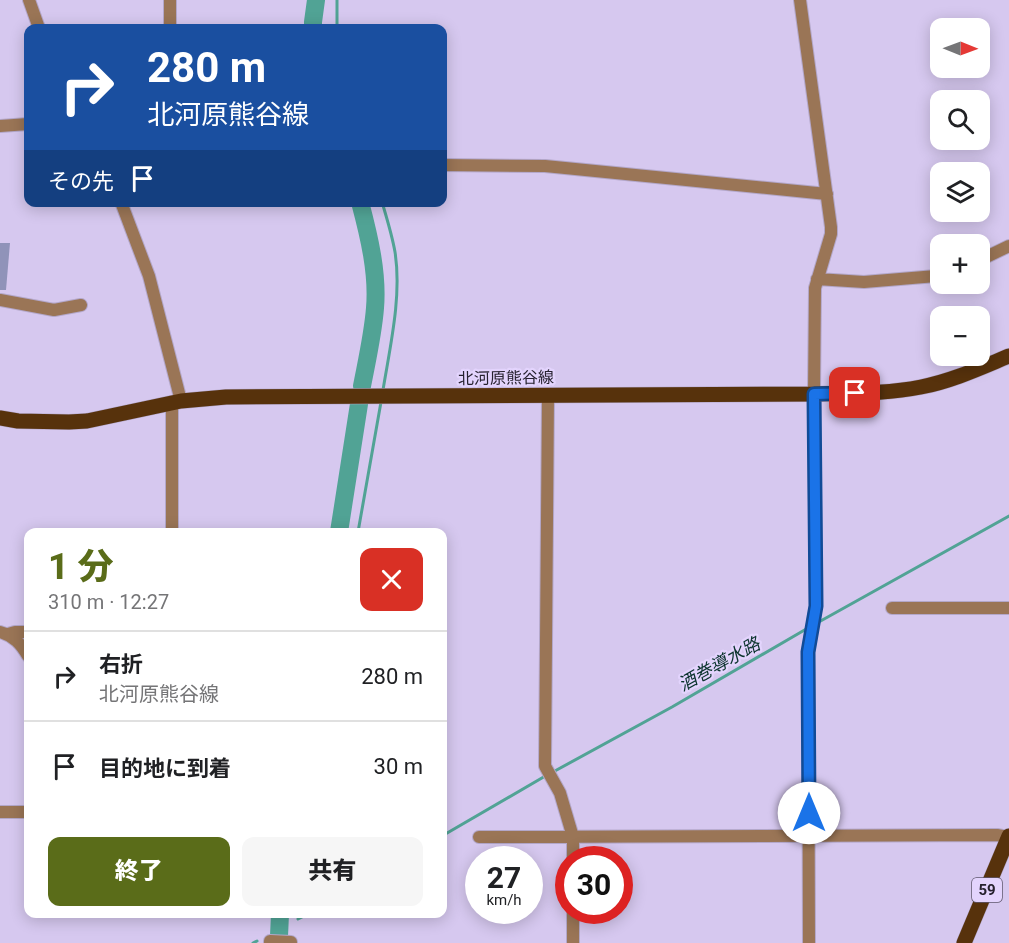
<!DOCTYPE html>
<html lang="ja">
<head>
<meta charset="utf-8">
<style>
  body { margin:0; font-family:Roboto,"Noto Sans JP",sans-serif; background:#f6f6f6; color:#202124; height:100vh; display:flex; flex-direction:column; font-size:22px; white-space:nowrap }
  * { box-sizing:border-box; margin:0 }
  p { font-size:20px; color:#757577 }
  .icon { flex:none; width:33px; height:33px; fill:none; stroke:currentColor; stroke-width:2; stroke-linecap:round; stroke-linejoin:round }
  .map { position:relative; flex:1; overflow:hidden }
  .details { position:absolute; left:24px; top:528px; width:423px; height:390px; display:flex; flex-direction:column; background:#fff; border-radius:12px; box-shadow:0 3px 15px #0003 }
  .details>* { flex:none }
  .hud { position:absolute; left:24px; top:24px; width:423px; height:183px; border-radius:12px; box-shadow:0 3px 15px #0003; background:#1a4fa0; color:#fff; overflow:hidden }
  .needle { width:39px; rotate:91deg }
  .fabs { position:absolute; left:930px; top:18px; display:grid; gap:12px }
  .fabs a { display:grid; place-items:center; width:60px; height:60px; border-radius:12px; background:#fff; box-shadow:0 3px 15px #0003; font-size:30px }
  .speed { position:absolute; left:465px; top:846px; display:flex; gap:12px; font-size:30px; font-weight:700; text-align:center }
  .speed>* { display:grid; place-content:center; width:78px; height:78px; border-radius:50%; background:#fff; box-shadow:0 3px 15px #0003; line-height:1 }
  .speed small { font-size:15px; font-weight:400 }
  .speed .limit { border:9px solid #d22; background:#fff; color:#111 }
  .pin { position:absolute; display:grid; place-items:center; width:51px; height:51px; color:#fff; margin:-26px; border-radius:12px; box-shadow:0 3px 9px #0006 }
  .me { position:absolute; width:66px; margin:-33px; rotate:0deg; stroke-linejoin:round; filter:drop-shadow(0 0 4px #0008) }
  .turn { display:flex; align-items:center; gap:21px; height:126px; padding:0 24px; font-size:27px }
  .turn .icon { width:78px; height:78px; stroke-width:2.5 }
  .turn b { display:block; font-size:42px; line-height:51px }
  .then { display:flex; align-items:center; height:57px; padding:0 24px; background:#0003; gap:12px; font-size:22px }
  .round { display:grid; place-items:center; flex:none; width:63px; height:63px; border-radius:12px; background:#f6f6f6 }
  .head { display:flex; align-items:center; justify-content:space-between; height:102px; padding:0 24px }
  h1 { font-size:36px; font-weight:800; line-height:45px; color:#5a6c19 }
  .cta { display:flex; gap:12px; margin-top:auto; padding:12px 24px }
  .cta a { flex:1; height:69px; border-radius:12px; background:#5a6c19; color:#fff; font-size:24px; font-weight:800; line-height:69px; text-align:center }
  .cta a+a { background:#f6f6f6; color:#202124 }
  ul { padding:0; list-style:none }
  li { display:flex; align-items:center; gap:18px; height:90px; padding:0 24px; border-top:2px solid #e0e0e0 }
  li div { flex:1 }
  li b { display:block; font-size:22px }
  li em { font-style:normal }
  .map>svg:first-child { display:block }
</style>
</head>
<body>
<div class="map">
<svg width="1009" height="943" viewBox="0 0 1009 943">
  <rect width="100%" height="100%" fill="#d6c8ef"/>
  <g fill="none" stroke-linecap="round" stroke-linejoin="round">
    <path stroke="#51a395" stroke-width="3" d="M 337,28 L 337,0
      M 382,202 C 387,219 392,235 395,252 C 402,296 390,347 383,390
      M 358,532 L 381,402
      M 817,623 L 1009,516
      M 553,772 L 672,707 L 808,628
      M 442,836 L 547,775
      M 298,919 L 308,914
      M 253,943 L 257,941"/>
    <path stroke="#51a395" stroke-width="18" d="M 313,28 L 313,22 L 316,0
      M 360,202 C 369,236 378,273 375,308 C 373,334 367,360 362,386
      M 339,532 L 359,404
      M 279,936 L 280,914"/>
  </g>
  <path fill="#9093b9" d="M 0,243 L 10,243 L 6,290 L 0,290 Z"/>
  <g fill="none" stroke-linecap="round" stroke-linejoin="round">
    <defs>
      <path id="minor" d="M 29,0 L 39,28
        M 170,0 L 170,28
        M 800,0 L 831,227 L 831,234 L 815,288 L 814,394 L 816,606 L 808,652 L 809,943
        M 0,126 L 28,124
        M 442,165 L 545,166 L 827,194
        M 121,202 L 149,276 L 181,401
        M 980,260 L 1009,246
        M 817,279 L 864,282 L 936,276 L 940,275
        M 0,300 L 54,310 L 81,305
        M 548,396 L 545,766 L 560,793 L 573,837 L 573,860
        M 172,402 L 172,532
        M 892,608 L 1009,608
        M 0,632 C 14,636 21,644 28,656
        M 8,634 L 15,632 L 28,632
        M 0,812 L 28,812
        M 479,837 L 997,835 L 1009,837
        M 573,910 L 573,943
        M 270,943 L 270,941 L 291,942"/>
      <path id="major" d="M 0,418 L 18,421 L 69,422 L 87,421 L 181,401 L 226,397 L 814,394 C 850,393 886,394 921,387 C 952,381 980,368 1009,356
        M 964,943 L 1009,836"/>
    </defs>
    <use href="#minor" stroke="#b3a7c9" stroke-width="14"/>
    <use href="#major" stroke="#b3a7c9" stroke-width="16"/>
    <use href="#minor" stroke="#9a7556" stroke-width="12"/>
    <use href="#major" stroke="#57320c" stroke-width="15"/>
  </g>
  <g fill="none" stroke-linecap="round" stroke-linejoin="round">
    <defs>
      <path id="route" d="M 809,813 L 808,652 L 816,606 L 814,394 L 855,393"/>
    </defs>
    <use href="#route" stroke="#114b97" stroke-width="15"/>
    <use href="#route" stroke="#1a73e8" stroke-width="10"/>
  </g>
  <g text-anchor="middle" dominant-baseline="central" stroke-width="4.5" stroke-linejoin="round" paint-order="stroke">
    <rect fill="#e3d4fd" stroke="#5f576d" stroke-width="1.5" x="972" y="878" width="30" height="24" rx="4.5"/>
    <g font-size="15" font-weight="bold" fill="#26212f">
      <text x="987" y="890">59</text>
    </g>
    <g font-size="16" fill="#26212f" stroke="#e3d4fd">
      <text transform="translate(506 378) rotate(-1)">北河原熊谷線</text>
    </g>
    <g font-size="18" font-style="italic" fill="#0b332d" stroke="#e3d4fd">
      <text transform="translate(719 664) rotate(-29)">酒巻導水路</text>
    </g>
  </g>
</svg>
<div class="fabs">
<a><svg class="needle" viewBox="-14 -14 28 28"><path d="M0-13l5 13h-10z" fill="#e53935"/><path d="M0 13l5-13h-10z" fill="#757577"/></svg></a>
<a><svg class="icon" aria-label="search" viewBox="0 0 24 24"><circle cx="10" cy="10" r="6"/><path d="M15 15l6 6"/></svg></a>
<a><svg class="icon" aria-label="layers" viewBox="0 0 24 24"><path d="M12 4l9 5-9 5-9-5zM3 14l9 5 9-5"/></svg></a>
<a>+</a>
<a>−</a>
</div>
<div class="speed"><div>27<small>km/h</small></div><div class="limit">30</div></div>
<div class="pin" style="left:855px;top:393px;background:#d93025"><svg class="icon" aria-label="arrive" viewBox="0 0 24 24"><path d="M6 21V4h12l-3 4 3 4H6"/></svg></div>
<svg class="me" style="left:809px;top:813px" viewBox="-20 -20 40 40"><circle r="19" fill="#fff"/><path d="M0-13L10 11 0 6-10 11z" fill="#1a73e8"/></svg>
<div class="hud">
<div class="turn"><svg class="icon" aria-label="right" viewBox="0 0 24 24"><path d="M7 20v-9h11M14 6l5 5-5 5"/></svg><div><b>280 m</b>北河原熊谷線</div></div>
<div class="then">その先<svg class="icon" aria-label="arrive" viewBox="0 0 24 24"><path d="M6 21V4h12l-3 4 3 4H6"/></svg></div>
</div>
<section class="details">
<div class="head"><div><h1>1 分</h1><p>310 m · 12:27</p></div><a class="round" style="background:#d93025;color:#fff"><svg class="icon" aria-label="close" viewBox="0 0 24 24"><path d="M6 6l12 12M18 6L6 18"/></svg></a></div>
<ul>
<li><svg class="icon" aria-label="right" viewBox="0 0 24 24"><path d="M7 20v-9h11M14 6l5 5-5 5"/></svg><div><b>右折</b><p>北河原熊谷線</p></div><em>280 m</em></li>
<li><svg class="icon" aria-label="arrive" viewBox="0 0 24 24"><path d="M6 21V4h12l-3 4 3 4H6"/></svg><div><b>目的地に到着</b></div><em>30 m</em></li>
</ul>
<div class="cta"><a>終了</a><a>共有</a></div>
</section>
</div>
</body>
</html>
